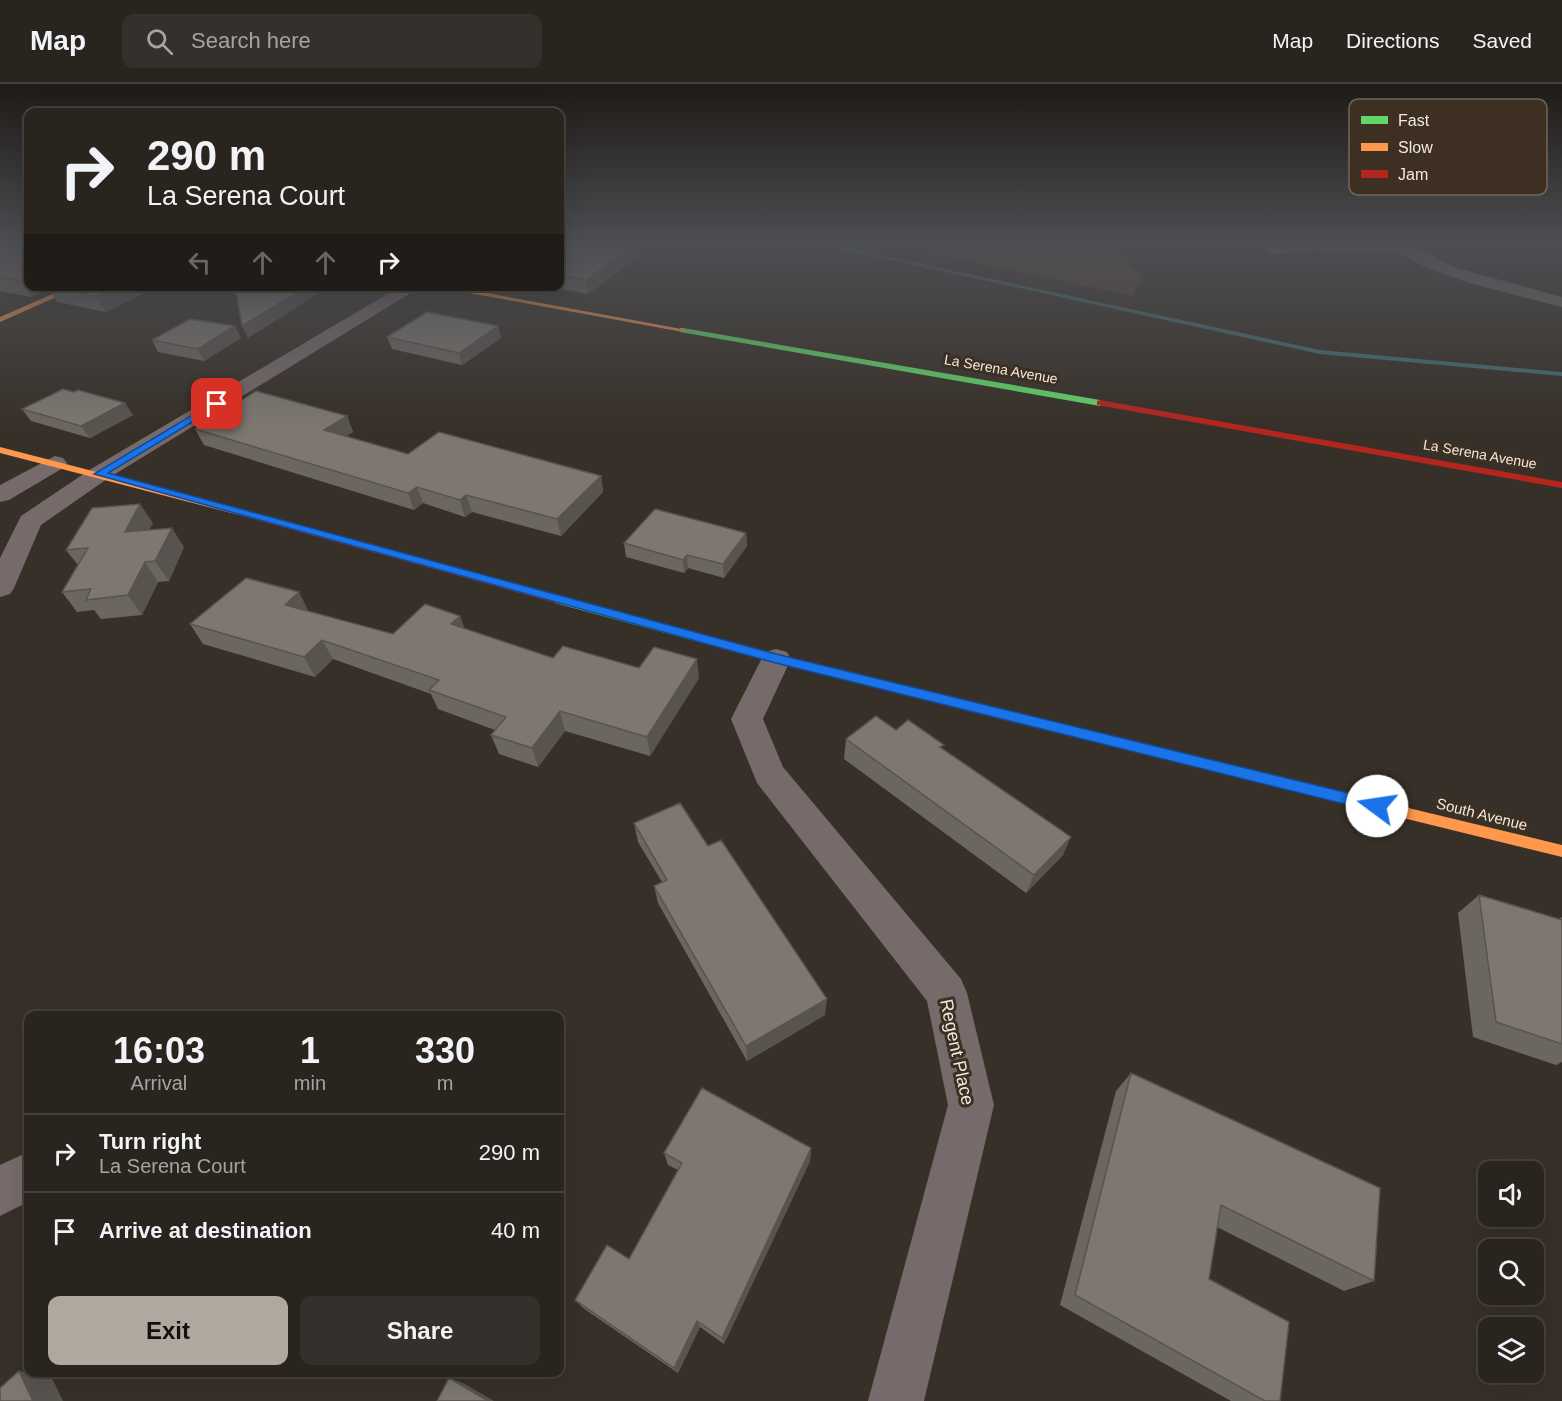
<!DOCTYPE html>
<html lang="en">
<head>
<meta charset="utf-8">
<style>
  body { margin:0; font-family:Helvetica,sans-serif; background:#35302b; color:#f1f3f6; height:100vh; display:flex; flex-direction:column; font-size:22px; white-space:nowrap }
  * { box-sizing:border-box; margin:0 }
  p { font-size:20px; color:#a5a4a4 }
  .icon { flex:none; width:33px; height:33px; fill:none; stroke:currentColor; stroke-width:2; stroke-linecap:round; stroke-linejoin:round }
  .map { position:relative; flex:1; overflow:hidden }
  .sheet { position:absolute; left:24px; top:927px; width:540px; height:366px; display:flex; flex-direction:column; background:#29241e; border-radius:12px; box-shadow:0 6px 24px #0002,0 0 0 2px #45413c }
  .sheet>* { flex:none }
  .banner { position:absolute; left:24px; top:24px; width:540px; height:183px; border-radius:12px; box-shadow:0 6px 24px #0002,0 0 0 2px #45413c; background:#29241e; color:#f1f3f6; overflow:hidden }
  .controls { position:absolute; left:1478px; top:1077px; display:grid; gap:12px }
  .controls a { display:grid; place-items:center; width:66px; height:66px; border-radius:12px; background:#29241e; box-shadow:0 6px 24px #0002,0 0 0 2px #45413c; font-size:30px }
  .pin { position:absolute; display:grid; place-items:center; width:51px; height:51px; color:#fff; margin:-26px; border-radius:12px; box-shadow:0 3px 9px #0006 }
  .me { position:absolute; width:66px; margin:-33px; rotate:284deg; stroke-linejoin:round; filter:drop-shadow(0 0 4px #0008) }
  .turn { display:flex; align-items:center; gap:21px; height:126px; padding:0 24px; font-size:27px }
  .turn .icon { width:78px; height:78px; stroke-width:2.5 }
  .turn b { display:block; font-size:42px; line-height:51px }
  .lanes { display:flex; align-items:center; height:57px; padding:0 24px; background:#0003; justify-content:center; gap:30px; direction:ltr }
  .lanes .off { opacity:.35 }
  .eta { display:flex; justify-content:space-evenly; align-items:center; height:102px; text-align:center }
  .eta b { font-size:36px; font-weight:700; line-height:42px }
  .button { display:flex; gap:12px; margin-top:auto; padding:12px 24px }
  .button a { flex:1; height:69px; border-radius:12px; background:#b0a89f; color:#111; font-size:24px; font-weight:700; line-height:69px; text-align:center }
  .button a+a { background:#35302b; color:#f1f3f6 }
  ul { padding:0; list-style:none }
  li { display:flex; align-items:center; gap:18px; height:78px; padding:0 24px; border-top:2px solid #45413c }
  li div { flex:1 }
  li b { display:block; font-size:22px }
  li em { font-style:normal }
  header { display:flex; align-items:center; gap:36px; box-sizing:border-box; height:84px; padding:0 30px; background:#29241e; border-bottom:2px solid #45413c }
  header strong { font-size:28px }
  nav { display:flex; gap:33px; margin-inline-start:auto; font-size:21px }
  .search { width:420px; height:54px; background:#35302b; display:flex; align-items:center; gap:15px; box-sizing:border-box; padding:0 21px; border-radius:12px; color:#a5a4a4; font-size:22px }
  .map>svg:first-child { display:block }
</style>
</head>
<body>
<header>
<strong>Map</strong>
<div class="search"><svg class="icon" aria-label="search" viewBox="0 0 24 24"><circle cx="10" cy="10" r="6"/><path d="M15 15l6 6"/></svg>Search here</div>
<nav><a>Map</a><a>Directions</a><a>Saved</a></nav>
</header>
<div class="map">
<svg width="1562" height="1317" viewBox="0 0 1562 1317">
  <rect width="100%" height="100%" fill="#373028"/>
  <path fill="#57432d" d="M 885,159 L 1114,159 L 1117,167 L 1143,194 L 1133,212 Z"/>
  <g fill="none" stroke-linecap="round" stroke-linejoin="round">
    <path fill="#436d6f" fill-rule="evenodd" d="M 814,159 L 825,159 L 1320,266 L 1562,288 L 1562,292 L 1320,270 Z"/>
    <path fill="#766a6a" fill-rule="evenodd" d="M 1284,159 L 1406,159 L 1457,184 L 1562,213 L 1562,223 L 1469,199 L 1423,182 L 1396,167 L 1310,165 L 1274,171 L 1266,166 L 1268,163 Z
      M 401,202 L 422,202 L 107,395 L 41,441 L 14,504 L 10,510 L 0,513 L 0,474 L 21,432 L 91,385 Z
      M 55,372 L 63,374 L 67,379 L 63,384 L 9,416 L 0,418 L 0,401 Z
      M 776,565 L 787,568 L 791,575 L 763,635 L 783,683 L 961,895 L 967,909 L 994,1021 L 924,1317 L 868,1317 L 948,1021 L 927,917 L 757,699 L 731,635 L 765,568 Z
      M 28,1068 L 28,1118 L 0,1132 L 0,1081 Z"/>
    <path fill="#63d668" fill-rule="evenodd" d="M 683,244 L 1100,316 L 1104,319 L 1100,322 L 680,248 L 680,244 Z
      M 559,512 L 776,571 L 913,603 L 919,608 L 913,613 L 776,579 L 555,519 L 553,516 Z"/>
    <path fill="#ff974d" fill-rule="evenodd" d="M 71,202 L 81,202 L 0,238 L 0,233 Z
      M 431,202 L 449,202 L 687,246 L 683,248 Z
      M 0,363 L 247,427 L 248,429 L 243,432 L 0,369 Z
      M 1246,685 L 1562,761 L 1562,773 L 1241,694 L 1239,690 L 1241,686 Z"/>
    <path fill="#b3261e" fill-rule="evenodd" d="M 1100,316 L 1562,398 L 1562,404 L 1097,321 L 1097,317 Z
      M 243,426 L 563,513 L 565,516 L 559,520 L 239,431 L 238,429 Z
      M 913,603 L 1246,685 L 1251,686 L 1253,690 L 1251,694 L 1246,695 L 908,611 L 907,608 Z"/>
  </g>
  <path fill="#6c6660" d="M 0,159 L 28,202 L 159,202 L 106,228 L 57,218 L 49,205 L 31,213 L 0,207 Z
    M 560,159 L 641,171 L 588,210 L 545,202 L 560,202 Z
    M 387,253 L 501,254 L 462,281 L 392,265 Z
    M 241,254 L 204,277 L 158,268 L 152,256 Z
    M 22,325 L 133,331 L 90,354 L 31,337 Z
    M 347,332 L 353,348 L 346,352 L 408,370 L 601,392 L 603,408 L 561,452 L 472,428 L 465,433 L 423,419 L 414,426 L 204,361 L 195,345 Z
    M 153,439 L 149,446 L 184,463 L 169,497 L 158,498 L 142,531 L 101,535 L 94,526 L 77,528 L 62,508 L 78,481 L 66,466 Z
    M 746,449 L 747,462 L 724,494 L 688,484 L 684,489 L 626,473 L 624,459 Z
    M 309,527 L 393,550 L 465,545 L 553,574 L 639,584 L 699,594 L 650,672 L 565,647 L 538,683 L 499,670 L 491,651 L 495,646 L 438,625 L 431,610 L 333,575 L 315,593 L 203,560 L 190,540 Z
    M 896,646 L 943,665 L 1063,771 L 1026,809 L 844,675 L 846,655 Z
    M 634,739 L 708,762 L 825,931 L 747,977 L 658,819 L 654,802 L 662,798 L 638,758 Z
    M 1479,811 L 1559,835 L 1562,833 L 1562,978 L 1556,981 L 1473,953 L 1458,829 Z
    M 1131,989 L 1374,1197 L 1344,1207 L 1217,1143 L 1209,1195 L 1280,1317 L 1231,1317 L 1060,1221 L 1116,1007 Z
    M 811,1064 L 810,1077 L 724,1260 L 700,1243 L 678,1289 L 583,1224 L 575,1216 L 629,1175 L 678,1086 L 668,1081 L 664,1069 Z"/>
  <path fill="#58534e" d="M 637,159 L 639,159 L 641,171 L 588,210 L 586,196 Z
    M 28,194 L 28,202 L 47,202 L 49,205 L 31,213 L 21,197 Z
    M 117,202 L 159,202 L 106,228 L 96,212 Z
    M 308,202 L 325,202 L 326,205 L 248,254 L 242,242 Z
    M 235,242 L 241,254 L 204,277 L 198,265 Z
    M 498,242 L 501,254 L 462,281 L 459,269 Z
    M 125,319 L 133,331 L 90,354 L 81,342 Z
    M 347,332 L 353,348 L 331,362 L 324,346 Z
    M 601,392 L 603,408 L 561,452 L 557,435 Z
    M 417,403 L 423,419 L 414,426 L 408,409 Z
    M 466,411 L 472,428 L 465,433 L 460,416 Z
    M 140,420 L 153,439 L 138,468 L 125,448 Z
    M 172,444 L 184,463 L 169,497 L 155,477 Z
    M 746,449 L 747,462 L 724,494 L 723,480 Z
    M 687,471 L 688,484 L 684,489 L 683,476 Z
    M 145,478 L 158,498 L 142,531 L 128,511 Z
    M 299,508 L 309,528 L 285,521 Z
    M 460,532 L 467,551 L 451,540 Z
    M 322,556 L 333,575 L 315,593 L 304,573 Z
    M 697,575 L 699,594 L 650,672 L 647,653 Z
    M 560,627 L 565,647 L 538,683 L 532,664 Z
    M 1071,753 L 1063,771 L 1026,809 L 1034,791 Z
    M 827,915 L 825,931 L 747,977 L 746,962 Z
    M 811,1064 L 810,1077 L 724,1260 L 722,1254 Z
    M 697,1237 L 700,1243 L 678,1289 L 674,1284 Z
    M 19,1287 L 51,1292 L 63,1317 L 33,1317 Z
    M 449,1294 L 463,1299 L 494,1317 L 488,1317 Z"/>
  <path fill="#7d7770" stroke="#58534e" stroke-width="1.5" d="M 0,159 L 28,159 L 28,194 L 21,197 L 0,193 Z
    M 560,159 L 637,159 L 586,196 L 560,191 Z
    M 47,202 L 117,202 L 96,212 Z
    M 267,202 L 308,202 L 242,242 L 236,208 Z
    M 427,228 L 498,242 L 459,269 L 387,253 Z
    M 190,235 L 235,242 L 198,265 L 152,256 Z
    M 63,305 L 74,308 L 78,306 L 125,319 L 81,342 L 22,325 Z
    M 256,307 L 347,332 L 324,346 L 408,370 L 439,348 L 601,392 L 557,435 L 466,411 L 460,416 L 417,403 L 408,409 L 195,345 Z
    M 140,420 L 125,448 L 172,444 L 155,477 L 145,478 L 128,511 L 86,516 L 91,505 L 62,508 L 88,464 L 66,466 L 92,424 Z
    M 655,425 L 746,449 L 723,480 L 687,471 L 683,476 L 624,459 Z
    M 246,494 L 299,508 L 285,521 L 393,550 L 425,520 L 460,532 L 451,540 L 553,574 L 563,562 L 639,584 L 654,563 L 697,575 L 647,653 L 560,627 L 532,664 L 491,651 L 506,633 L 429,606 L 439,596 L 322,556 L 304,573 L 190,540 Z
    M 876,632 L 896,646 L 908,636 L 944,661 L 940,663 L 1071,753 L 1034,791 L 846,655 Z
    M 680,719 L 708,762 L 721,756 L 827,915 L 746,962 L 654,802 L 667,796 L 634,739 Z
    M 1479,811 L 1562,836 L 1562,960 L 1496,938 Z
    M 1131,989 L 1380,1104 L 1374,1197 L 1221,1121 L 1209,1195 L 1289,1238 L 1280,1317 L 1265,1317 L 1075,1211 Z
    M 702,1004 L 811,1064 L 722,1254 L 697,1237 L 674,1284 L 575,1216 L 607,1161 L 629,1175 L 682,1079 L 664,1069 Z
    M 19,1287 L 33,1317 L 0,1317 L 0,1304 Z
    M 449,1294 L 488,1317 L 437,1317 Z"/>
  <linearGradient id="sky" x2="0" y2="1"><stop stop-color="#1e1a16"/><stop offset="0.46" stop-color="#4d4e53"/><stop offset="1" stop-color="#4d4e53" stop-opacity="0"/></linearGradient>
  <rect width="1562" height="344" fill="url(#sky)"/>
  <path fill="#1a73e8" stroke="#114b97" stroke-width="1.5" d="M 214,318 L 222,320 L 108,389 L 776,570 L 1377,716 L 1384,722 L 1377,728 L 776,579 L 94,390 Z"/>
  <g text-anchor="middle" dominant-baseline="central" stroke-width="6" stroke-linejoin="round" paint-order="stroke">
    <g font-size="14" fill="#f1e8df" stroke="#3d3022">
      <text transform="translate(1001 285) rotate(10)">La Serena Avenue</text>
      <text transform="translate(1480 370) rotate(10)">La Serena Avenue</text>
    </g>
    <g font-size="15" fill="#f1e8df" stroke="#3d3022">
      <text transform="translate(1482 730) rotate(14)">South Avenue</text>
    </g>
    <g font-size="18" fill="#f1e8df" stroke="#3d3022">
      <text transform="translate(957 968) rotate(78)">Regent Place</text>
    </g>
  </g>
  <rect x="1349" y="15" width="198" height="96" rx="9" fill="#3d3022" stroke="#73675b" stroke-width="1.5"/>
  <rect x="1361" y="32" width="27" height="8" fill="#63d668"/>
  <rect x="1361" y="59" width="27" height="8" fill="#ff974d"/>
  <rect x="1361" y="86" width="27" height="8" fill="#b3261e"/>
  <g font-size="16" fill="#f1e8df">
    <text x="1398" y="42">Fast</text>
    <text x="1398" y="69">Slow</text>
    <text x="1398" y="96">Jam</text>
  </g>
</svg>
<div class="controls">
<a><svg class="icon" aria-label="sound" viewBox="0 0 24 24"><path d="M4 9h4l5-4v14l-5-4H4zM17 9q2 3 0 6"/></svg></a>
<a><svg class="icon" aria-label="search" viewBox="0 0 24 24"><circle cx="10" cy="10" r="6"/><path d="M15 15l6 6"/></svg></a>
<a><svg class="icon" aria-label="layers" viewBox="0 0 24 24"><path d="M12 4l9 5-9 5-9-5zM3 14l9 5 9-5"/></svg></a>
</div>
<div class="pin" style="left:217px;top:320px;background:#d93025"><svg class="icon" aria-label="arrive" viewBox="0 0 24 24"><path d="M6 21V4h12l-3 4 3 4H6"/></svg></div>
<svg class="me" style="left:1377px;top:722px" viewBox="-20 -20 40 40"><circle r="19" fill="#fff"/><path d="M0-13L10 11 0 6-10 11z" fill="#1a73e8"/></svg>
<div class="banner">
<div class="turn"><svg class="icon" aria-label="right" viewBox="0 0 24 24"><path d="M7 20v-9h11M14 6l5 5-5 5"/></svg><div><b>290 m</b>La Serena Court</div></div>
<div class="lanes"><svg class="icon off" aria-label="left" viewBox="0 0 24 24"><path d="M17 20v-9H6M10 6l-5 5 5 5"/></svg><svg class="icon off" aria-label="ahead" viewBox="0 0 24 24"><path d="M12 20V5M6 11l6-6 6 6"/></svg><svg class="icon off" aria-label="ahead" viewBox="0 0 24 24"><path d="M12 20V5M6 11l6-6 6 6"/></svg><svg class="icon" aria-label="right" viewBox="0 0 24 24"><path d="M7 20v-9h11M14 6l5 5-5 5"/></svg></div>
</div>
<section class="sheet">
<div class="eta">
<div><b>16:03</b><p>Arrival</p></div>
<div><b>1</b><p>min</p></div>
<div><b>330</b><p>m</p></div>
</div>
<ul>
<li><svg class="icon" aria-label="right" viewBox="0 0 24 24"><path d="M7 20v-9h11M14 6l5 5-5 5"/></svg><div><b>Turn right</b><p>La Serena Court</p></div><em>290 m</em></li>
<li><svg class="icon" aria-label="arrive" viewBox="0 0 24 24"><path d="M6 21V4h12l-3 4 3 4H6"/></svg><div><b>Arrive at destination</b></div><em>40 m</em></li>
</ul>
<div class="button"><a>Exit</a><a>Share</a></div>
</section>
</div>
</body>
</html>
